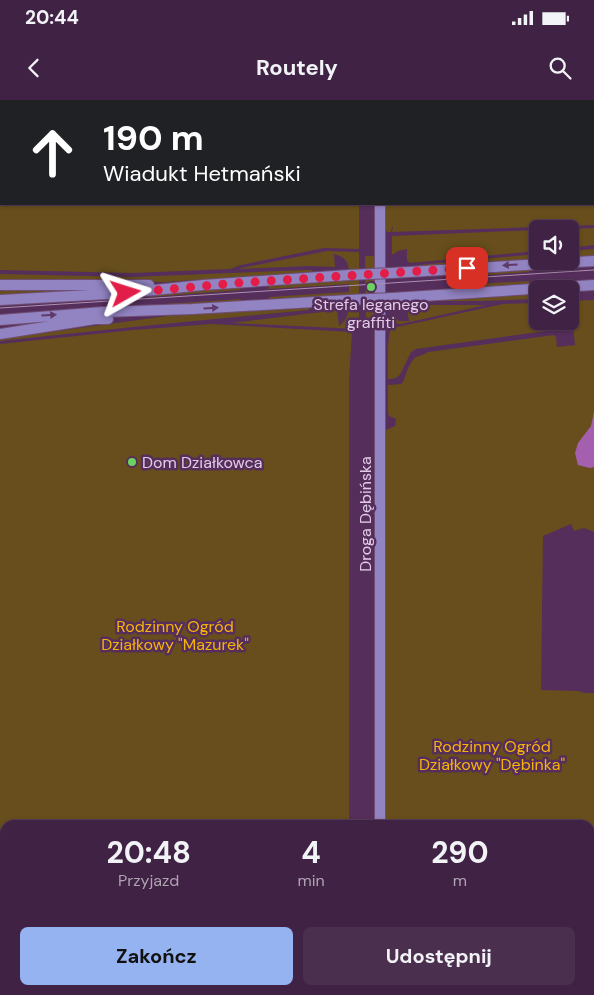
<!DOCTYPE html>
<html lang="pl">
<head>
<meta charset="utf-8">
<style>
  body { margin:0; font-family:"DM Sans",sans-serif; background:#4b2f4f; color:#f1f3f6; height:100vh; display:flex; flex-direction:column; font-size:19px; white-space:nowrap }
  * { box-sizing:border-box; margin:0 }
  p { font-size:16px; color:#aea4b2 }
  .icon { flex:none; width:28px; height:28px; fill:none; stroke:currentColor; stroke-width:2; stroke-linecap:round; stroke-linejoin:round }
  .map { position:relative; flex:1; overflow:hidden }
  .details { position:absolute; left:0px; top:720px; width:595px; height:175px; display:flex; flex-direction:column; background:#402244; border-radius:15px 15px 0 0; box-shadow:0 1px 4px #0004,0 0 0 1px #593f5d }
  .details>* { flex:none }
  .guide { position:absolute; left:0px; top:0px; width:595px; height:105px; box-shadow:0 1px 4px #0004,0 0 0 1px #593f5d; background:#202124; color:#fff; overflow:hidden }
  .controls { position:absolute; left:529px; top:120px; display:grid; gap:10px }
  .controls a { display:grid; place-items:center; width:50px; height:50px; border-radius:8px; background:#402244; box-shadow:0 1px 4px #0004,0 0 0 1px #593f5d; font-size:25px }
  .pin { position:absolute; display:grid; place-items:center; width:42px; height:42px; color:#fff; margin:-21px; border-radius:10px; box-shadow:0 2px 8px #0006 }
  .me { position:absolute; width:55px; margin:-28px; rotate:84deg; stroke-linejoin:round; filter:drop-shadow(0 0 4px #0008) }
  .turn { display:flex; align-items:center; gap:18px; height:105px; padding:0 20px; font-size:22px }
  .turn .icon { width:65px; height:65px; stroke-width:2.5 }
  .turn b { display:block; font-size:35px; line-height:42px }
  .eta { display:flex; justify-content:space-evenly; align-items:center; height:85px; text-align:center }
  .eta b { font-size:30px; font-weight:700; line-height:35px }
  .action { display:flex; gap:10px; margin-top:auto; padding:10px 20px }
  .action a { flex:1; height:58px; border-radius:8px; background:#95b2f1; color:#111; font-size:20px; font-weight:700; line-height:58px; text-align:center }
  .action a+a { background:#4b2f4f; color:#f1f3f6 }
  .status { display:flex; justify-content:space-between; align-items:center; height:35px; padding:0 25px; background:#402244; direction:ltr }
  .status svg { height:14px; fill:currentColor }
  header { display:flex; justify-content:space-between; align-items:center; height:65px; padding:0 20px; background:#402244; font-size:22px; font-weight:700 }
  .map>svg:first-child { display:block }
</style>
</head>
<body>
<div class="status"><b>20:44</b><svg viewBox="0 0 49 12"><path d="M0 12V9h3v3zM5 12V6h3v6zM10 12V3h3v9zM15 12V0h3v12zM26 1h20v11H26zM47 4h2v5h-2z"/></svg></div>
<header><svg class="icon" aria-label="back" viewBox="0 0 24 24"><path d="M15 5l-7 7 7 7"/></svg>Routely<svg class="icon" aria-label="search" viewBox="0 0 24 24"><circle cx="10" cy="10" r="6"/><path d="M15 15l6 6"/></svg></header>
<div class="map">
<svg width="594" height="895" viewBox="0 0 594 895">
  <rect width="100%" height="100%" fill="#552e5b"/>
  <path fill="#674e1c" d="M 0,0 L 359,0 L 359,1 L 1,1 L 1,104 L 359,104 L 359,149 L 324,148 L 241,165 L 230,169 L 132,173 L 0,170 Z
    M 383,0 L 594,0 L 594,125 L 392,132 L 393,127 L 392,127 L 391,132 L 388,132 L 384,130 L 383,104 L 594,104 L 594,1 L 383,1 Z
    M 594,128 L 594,145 L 570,148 L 570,129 Z
    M 537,130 L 537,151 L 410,163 L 407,160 L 407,149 L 398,151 L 392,155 L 392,136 Z
    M 594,149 L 594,156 L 570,157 L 570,151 Z
    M 327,151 L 359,152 L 359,226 L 357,229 L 231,223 L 337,210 L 339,226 C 350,218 349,208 349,195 L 271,201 L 269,197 L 349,192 L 349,184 L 268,189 L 270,185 L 347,180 L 349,181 C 349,167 350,158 334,154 L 335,167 L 310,166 L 239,169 L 241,168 Z
    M 537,154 L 537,159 L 418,166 L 418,165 Z
    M 365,156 L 376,156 L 376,223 L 368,223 L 366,220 Z
    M 307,170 L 311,170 L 313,172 L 165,182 L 0,181 L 0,174 L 132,177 Z
    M 528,170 L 529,172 L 457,177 L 457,174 L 455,174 L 454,177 L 453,178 L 453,173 Z
    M 530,181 L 527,185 L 454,190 L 454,186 L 455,186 L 455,188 L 458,188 L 458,185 Z
    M 238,186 L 241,190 L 149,197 L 149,195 Z
    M 0,189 L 89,190 L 90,191 L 0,196 Z
    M 537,194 L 537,199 L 479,201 L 416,201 Z
    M 241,199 L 240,202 C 188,205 137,206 86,209 Z
    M 594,200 L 594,432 L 584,428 L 574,431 L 571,424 L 543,436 L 541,590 L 578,591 L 585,593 L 594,593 L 594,807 L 593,806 L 590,806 L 590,725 L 386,725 L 386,417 L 385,415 L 383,331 L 395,326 L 396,319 L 389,316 L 388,312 L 388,285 L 401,284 L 403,282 C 406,275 409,262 416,257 C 420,255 424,255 428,252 L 554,235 L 556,237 L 557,247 L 575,245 L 573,226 L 555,228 L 553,230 L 416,249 L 411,252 L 401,273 C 398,278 394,279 388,279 L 388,246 L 390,228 L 402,226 L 503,204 L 537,203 L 538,221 L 570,221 L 570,201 Z
    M 410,205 L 486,205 L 401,224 L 391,223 L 392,215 L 399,221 L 409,221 L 407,208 Z
    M 309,208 L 309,210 L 133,227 L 0,241 L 0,239 L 167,216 Z
    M 212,224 L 352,232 L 349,280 L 349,725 L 5,725 L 5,890 L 351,890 L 351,895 L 0,895 L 0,244 L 133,230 Z
    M 594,823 L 594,895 L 386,895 L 386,890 L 590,890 L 590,845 Z"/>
  <path fill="#a460af" d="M 594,312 L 594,367 L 590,368 L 578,365 L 575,353 L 578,343 L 591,326 Z"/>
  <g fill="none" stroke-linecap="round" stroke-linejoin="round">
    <defs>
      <path id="secondary" d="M 379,0 L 379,1
        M 380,104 L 380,725
        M 392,173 L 594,161
        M 0,185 L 149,185
        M 392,198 L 594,185
        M 0,200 L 126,193 L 203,185 L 349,175
        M 0,220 L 103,212 L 193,209 L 349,200
        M 0,234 L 95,219 L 108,219
        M 381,890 L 381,895"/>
    </defs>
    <use href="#secondary" stroke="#6f4e74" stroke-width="12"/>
    <use href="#secondary" stroke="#9283c2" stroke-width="10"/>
    <path stroke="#ac8fb1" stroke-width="1" d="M 0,208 L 594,170"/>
    <defs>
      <path id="secondary-bridge" d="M 349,175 L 392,173
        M 349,200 L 392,198"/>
    </defs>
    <use href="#secondary-bridge" stroke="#6f4e74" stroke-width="12" stroke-linecap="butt"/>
    <use href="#secondary-bridge" stroke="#9283c2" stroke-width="10"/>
  </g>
  <defs><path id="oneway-solid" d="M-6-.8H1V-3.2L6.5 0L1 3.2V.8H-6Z" transform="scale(1.25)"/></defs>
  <g fill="#5e3b6a">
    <use href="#oneway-solid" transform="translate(510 165) rotate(177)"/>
    <use href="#oneway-solid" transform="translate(211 208) rotate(-3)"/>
    <use href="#oneway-solid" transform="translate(49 215) rotate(-4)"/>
  </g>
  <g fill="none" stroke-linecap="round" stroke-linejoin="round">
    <path stroke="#e11d48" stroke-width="9" stroke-dasharray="0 16.2" d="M 126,193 L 237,183 L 467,168"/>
  </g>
  <g fill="#6bd362" stroke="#552e5b" stroke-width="2">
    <circle cx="371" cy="187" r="5"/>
    <circle cx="132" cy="362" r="5"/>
  </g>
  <g text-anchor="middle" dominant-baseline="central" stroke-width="5" stroke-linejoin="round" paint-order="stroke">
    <g font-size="16" fill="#e2cbe6" stroke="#552e5b">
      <text x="371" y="204">Strefa leganego<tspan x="371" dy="18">graffiti</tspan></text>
      <text x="142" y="362" text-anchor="start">Dom Działkowca</text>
    </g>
    <g font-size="16" fill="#e2cbe6" stroke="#552e5b">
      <text transform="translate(365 414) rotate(-90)">Droga Dębińska</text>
    </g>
    <g font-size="16" fill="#f7b505" stroke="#552e5b">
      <text x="175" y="526">Rodzinny Ogród<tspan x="175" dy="18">Działkowy "Mazurek"</tspan></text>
      <text x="492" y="646">Rodzinny Ogród<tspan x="492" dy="18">Działkowy "Dębinka"</tspan></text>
    </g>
  </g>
</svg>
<div class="controls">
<a><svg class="icon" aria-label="sound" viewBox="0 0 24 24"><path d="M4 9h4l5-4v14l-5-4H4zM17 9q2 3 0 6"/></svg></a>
<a><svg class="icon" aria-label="layers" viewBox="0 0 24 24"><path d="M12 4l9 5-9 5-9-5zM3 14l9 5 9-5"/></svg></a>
</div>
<div class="pin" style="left:467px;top:168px;background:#d93025"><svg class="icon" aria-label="arrive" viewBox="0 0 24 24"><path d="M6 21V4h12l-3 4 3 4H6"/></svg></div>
<svg class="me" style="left:126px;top:193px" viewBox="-20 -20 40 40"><path d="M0-17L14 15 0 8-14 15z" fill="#e11d48" stroke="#fff" stroke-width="4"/></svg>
<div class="guide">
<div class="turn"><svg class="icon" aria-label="ahead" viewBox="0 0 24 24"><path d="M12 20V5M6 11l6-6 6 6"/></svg><div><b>190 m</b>Wiadukt Hetmański</div></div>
</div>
<section class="details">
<div class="eta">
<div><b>20:48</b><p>Przyjazd</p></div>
<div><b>4</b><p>min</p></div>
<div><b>290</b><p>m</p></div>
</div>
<div class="action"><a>Zakończ</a><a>Udostępnij</a></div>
</section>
</div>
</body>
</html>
